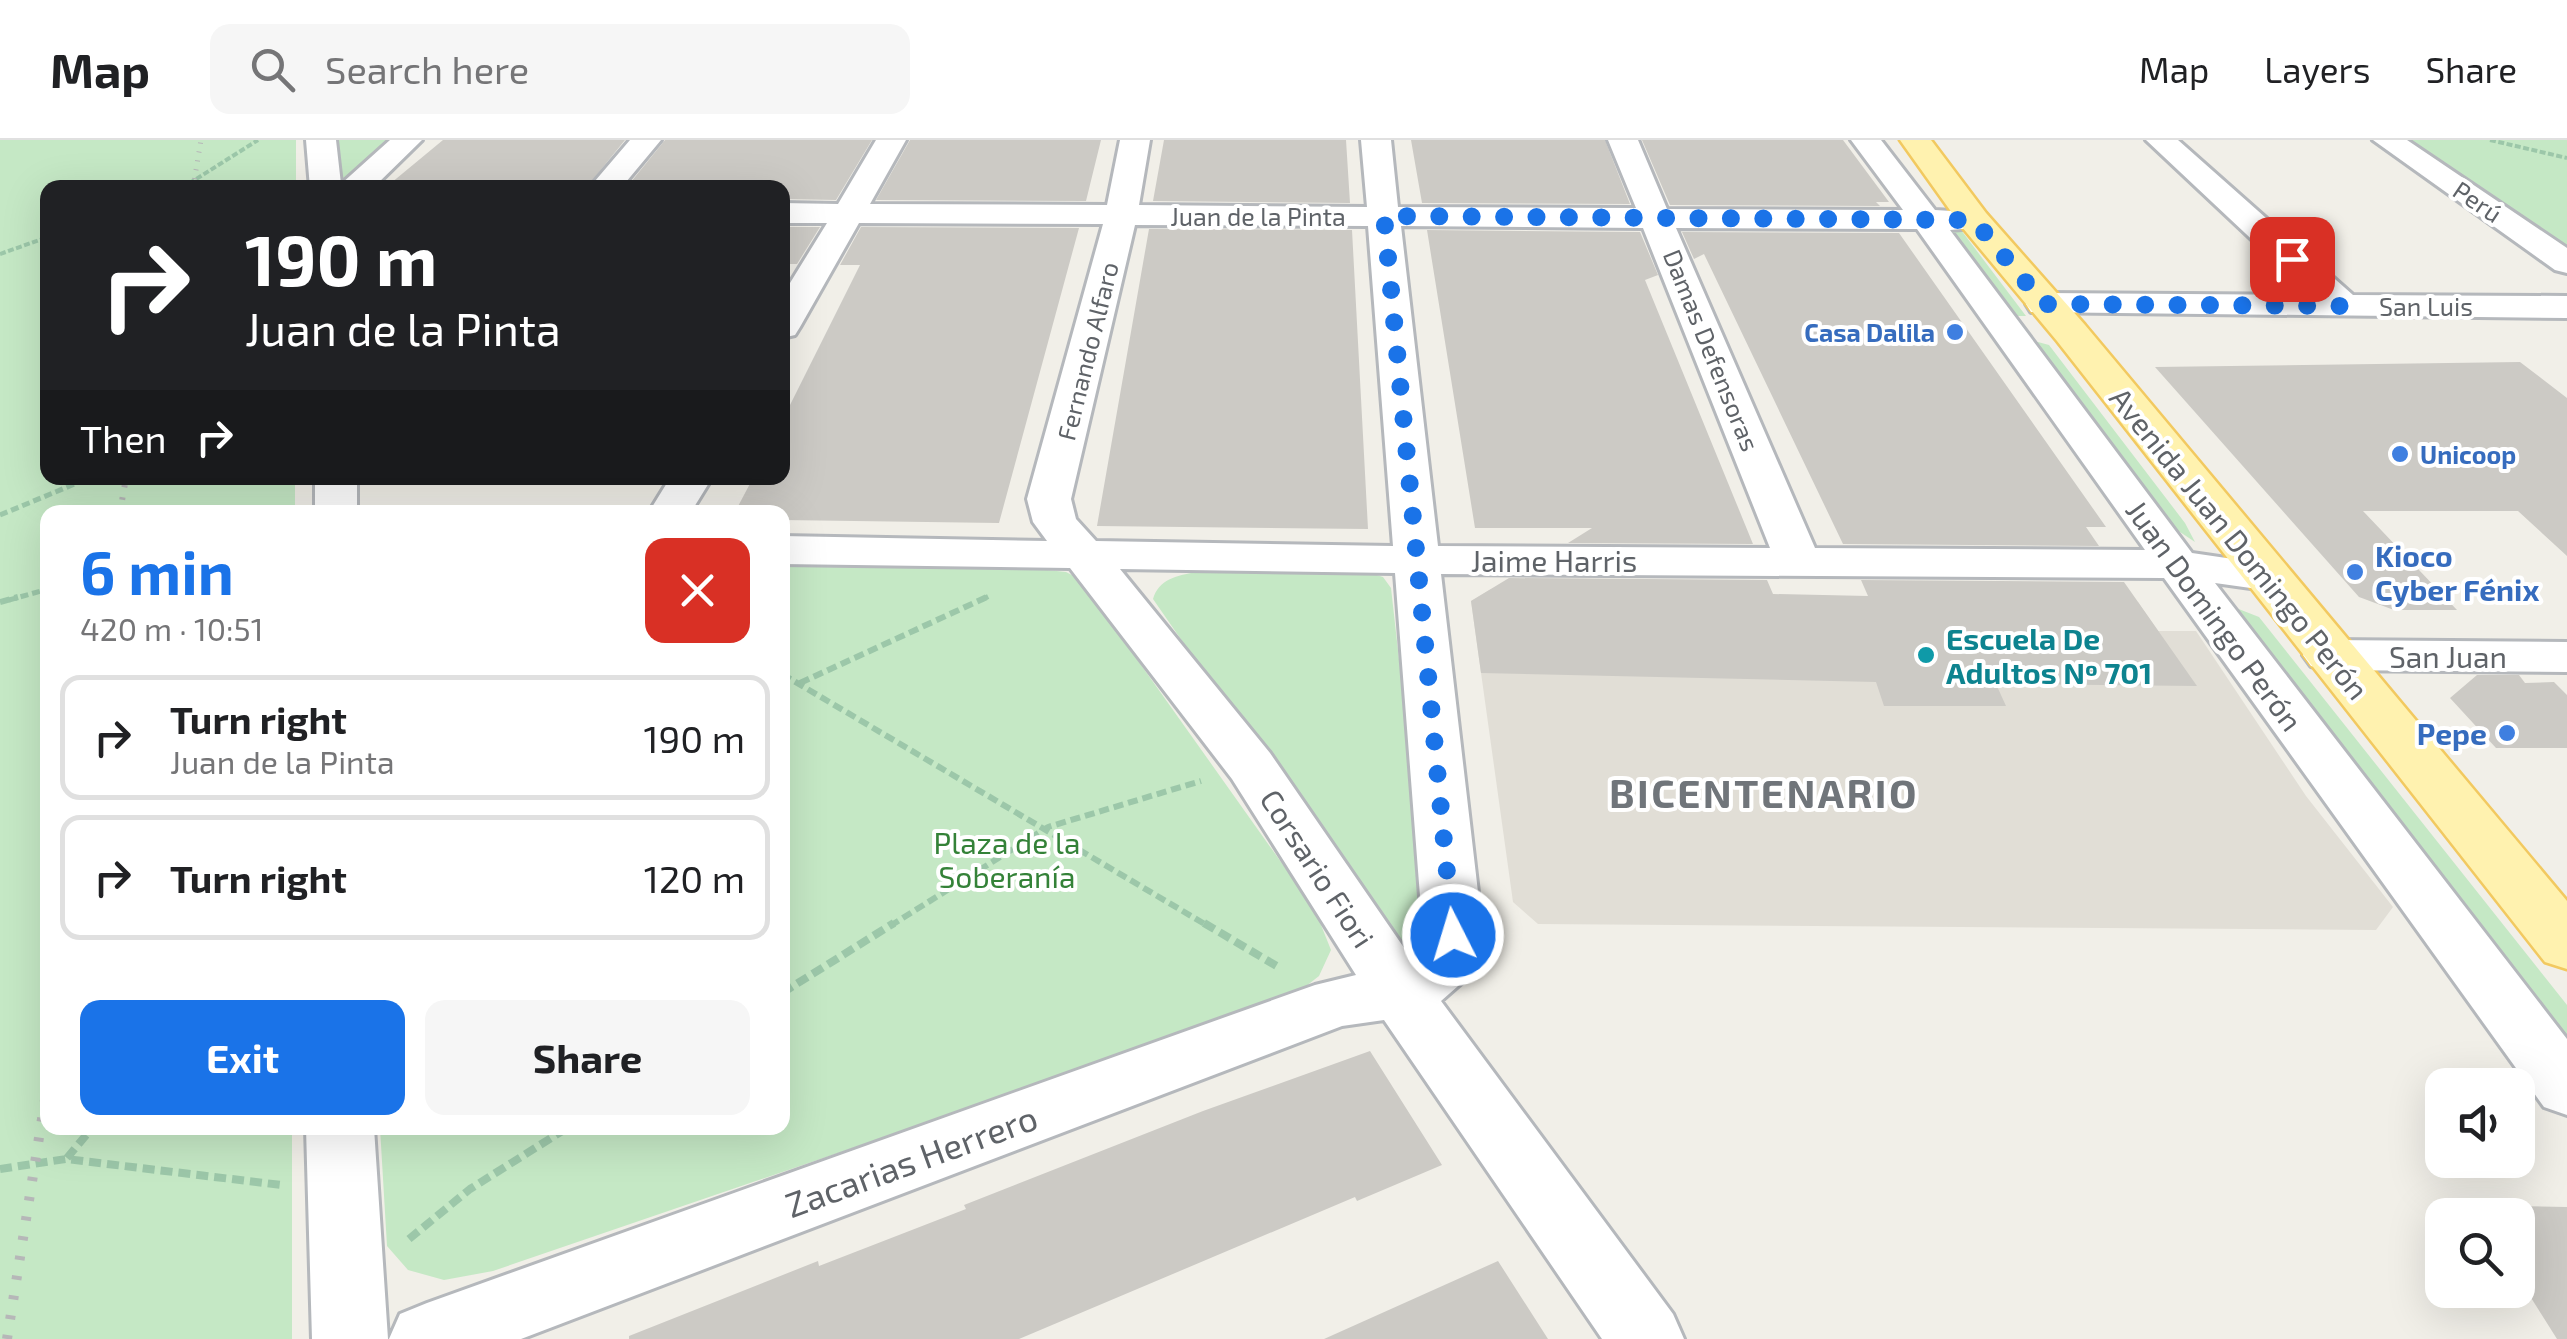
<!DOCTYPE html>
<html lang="en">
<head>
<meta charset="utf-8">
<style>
  body { margin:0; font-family:"Exo 2",sans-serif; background:#f6f6f6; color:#202124; height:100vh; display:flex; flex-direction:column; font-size:38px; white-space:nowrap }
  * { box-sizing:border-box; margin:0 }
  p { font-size:32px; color:#757577 }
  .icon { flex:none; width:55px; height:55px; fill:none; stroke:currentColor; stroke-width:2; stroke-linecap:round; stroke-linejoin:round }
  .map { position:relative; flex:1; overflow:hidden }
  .details { position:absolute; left:40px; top:365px; width:750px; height:630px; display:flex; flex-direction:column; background:#fff; border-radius:20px; box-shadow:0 10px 40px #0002 }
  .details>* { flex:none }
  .guide { position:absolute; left:40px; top:40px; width:750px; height:305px; border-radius:20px; box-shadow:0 10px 40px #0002; background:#202124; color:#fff; overflow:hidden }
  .fabs { position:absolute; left:2425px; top:928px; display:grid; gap:20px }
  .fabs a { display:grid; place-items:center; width:110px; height:110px; border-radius:20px; background:#fff; box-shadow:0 10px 40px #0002; font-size:50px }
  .pin { position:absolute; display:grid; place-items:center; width:85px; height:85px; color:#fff; margin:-42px; border-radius:20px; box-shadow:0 5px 15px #0006 }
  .me { position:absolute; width:110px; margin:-55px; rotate:355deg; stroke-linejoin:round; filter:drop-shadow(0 0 8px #0008) }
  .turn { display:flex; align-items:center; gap:35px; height:210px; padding:0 40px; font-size:45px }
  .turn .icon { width:130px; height:130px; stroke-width:2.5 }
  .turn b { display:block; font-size:70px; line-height:85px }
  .then { display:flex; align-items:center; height:95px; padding:0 40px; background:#0003; gap:20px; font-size:38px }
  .round { display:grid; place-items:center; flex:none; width:105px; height:105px; border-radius:20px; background:#f6f6f6 }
  .overview { display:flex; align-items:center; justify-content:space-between; height:170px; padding:0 40px }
  h1 { font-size:60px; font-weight:700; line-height:75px; color:#1a73e8 }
  .button { display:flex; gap:20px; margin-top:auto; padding:20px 40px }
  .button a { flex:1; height:115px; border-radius:20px; background:#1a73e8; color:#fff; font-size:40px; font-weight:700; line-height:115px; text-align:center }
  .button a+a { background:#f6f6f6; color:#202124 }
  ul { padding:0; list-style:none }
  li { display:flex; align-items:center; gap:30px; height:125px; margin:0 20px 15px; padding:0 20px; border:5px solid #e0e0e0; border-radius:20px }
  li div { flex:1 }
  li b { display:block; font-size:38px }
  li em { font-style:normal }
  header { display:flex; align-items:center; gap:60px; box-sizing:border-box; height:140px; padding:0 50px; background:#fff; border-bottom:2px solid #e0e0e0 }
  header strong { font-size:48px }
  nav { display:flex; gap:55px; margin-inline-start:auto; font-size:35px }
  .search { width:700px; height:90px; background:#f6f6f6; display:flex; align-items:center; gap:25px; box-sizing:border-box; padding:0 35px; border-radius:20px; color:#757577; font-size:38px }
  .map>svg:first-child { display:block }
</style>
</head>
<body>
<header>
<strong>Map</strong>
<div class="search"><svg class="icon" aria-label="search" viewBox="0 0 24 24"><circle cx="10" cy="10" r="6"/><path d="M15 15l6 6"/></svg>Search here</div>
<nav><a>Map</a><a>Layers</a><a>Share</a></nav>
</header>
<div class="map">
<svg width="2567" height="1199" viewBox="0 0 2567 1199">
  <rect width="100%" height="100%" fill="#f1efe8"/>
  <path fill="#e1ded6" d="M 1491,449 L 2138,462 L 2158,491 L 2196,491 L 2306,656 L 2393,767 L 2376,790 L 1538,784 L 1513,762 L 1471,461 Z"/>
  <path fill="#c5e8c5" d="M 0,0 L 296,0 L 296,47 L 48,48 L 48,338 L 295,338 L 295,372 L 48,372 L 48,988 L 292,988 L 292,1199 L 0,1199 Z
    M 332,0 L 396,0 L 345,38 L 335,38 Z
    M 2406,0 L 2567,0 L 2567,106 Z
    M 1945,89 L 1961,90 L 2026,176 L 2008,176 Z
    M 2038,202 L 2049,205 L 2185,383 L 2195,402 L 2171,386 L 2033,203 Z
    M 783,423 L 1028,428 L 1066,432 L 1080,439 L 1315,770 L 1331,810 L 1319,836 L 1291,858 L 493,1131 L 444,1140 L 408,1130 L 387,1106 L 380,988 L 782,988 Z
    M 1196,432 L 1367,432 L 1383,437 L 1391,448 L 1428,778 L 1426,791 L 1413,803 L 1392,804 L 1153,459 C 1159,439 1176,436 1196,432 Z
    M 2231,466 L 2259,477 L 2567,865 L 2567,910 Z"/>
  <path fill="#cccac5" d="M 443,0 L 625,0 L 586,48 L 385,48 Z
    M 665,0 L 872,0 L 836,60 L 782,59 L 782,48 L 626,48 Z
    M 910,0 L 1101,0 L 1086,61 L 876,60 Z
    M 1164,0 L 1346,0 L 1350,63 L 1153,61 Z
    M 1411,0 L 1605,0 L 1630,64 L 1422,63 Z
    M 1642,0 L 1843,0 L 1889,62 L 1876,62 L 1880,66 L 1670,65 Z
    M 782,87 L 820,87 L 797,124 L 782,124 Z
    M 861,87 L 1079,88 L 999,383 L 782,380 L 782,372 L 735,372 L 753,338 L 782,338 L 782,281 L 860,125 L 840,125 Z
    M 1149,89 L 1352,90 L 1368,389 L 1097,386 Z
    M 1427,90 L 1640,92 L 1658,135 L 1645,140 L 1753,404 L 1568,403 L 1592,388 L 1475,388 Z
    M 1682,92 L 1899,93 L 2106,387 L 2086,387 L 2099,406 L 1843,404 L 1704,114 L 1694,119 Z
    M 2520,222 L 2567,258 L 2567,416 L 2518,371 L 2363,371 L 2457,470 L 2394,470 L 2359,457 L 2155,227 Z
    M 1509,438 L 1767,440 L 1773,454 L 1868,456 L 1861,440 L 2124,442 L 2197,546 L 1996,544 L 2006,566 L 1884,566 L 1876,542 L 1481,533 L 1471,461 Z
    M 2477,535 L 2519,535 L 2525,543 L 2554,542 L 2567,555 L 2567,608 L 2496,608 L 2450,558 Z
    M 1370,911 L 1442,1025 L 1357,1061 L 1355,1057 L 1019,1199 L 629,1199 L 629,1196 L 818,1121 L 819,1126 L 966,1069 L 964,1065 L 1203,971 Z
    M 2518,1066 L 2567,1067 L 2567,1199 L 2557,1199 L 2518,1137 Z
    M 1498,1121 L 1548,1199 L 1324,1199 Z"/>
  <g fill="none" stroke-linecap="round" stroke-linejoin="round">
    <defs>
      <path id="minor" d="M 306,0 L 336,0 L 341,44 L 390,0 L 422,0 L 373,48 L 310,48 Z
        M 630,0 L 661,0 L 621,48 L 589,48 Z
        M 876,0 L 906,0 L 870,64 L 1107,65 L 1120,0 L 1150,0 L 1139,65 L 1367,67 L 1361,0 L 1391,0 L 1398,67 L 1636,68 L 1608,0 L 1638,0 L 1667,69 L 1903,70 L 1851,0 L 1881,0 L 1935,70 L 1985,73 L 1990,80 L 1985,87 L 1950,90 L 2192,413 L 2281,426 L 2288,436 L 2281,446 L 2265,450 L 2215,443 L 2567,899 L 2567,975 L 2544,967 L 2164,438 L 1441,434 L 1483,795 L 1466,839 L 1441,861 L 1673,1174 L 1684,1199 L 1602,1199 L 1384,880 L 1342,886 L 521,1199 L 389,1199 L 400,1174 L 427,1163 L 1315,845 L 1356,835 L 1232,639 L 1070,428 L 782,424 L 782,396 L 1047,401 L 1033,382 L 1027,359 L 1103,84 L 859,83 L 800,187 L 795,195 L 782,198 L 782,156 L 827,83 L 782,83 L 782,63 L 838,64 ZM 1135,85 L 1368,86 L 1393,406 L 1096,401 L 1076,379 L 1071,359 ZM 1401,86 L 1643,88 L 1770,408 L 1438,406 ZM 1676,88 L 1917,89 L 2145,410 L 1815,408 ZM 1120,429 L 1395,433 L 1423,795 L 1418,810 L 1411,818 L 1270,613 Z
        M 2146,0 L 2178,0 L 2353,155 L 2567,156 L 2567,178 L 2031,172 L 2026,164 L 2031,156 L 2044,153 L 2311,155 Z
        M 2373,0 L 2407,0 L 2567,108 L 2567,133 L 2555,130 Z
        M 315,338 L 357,338 L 357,372 L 315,372 Z
        M 670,338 L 712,338 L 691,372 L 649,372 Z
        M 2328,500 L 2567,502 L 2567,532 L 2328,530 L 2311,526 L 2303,515 L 2311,504 Z
        M 306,988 L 374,988 L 388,1199 L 312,1199 Z"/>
      <path id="major" d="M 1900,0 L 1931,0 L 1986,73 L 2085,185 L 2567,761 L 2567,829 L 2545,822 L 2057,201 L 1962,87 Z"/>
    </defs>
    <use href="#minor" stroke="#b5b8bc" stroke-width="6"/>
    <use href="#major" stroke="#f2c960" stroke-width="5"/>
    <path stroke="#9cc7a9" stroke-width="4" stroke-dasharray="6 2.5" stroke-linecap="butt" d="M 2490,0 L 2567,18
      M 182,48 L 258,0
      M 0,114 L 48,97"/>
    <path stroke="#9cc7a9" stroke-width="5" stroke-dasharray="8 4" stroke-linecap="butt" d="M 0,375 L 89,338
      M 9,460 L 48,449
      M 981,460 L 989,456"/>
    <path stroke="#9cc7a9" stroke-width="6" stroke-dasharray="10 5" stroke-linecap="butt" d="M 0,462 L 18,457
      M 782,534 L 1208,786
      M 800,543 L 987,457
      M 890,786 L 1048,687 L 1201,641"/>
    <path stroke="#9cc7a9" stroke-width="8" stroke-dasharray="12 6" stroke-linecap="butt" d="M 1204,783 L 1280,828
      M 782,853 L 894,783
      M 67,1018 L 92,988
      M 0,1029 L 66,1019 L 281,1045
      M 409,1099 L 470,1049 L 567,988"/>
    <use href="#minor" fill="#fff" fill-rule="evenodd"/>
    <use href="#major" fill="#fff2af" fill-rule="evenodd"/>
    <path stroke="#b6b7b8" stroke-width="5" stroke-dasharray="1 8" stroke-linecap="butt" d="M 193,48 L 201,0"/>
    <path stroke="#b6b7b8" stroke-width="6" stroke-dasharray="2.5 10" stroke-linecap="butt" d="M 120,372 L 126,338"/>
    <path stroke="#b6b7b8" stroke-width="10" stroke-dasharray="4 16" stroke-linecap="butt" d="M 7,1199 L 48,941"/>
  </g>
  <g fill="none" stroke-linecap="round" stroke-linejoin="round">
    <path stroke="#1a73e8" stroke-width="18" stroke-dasharray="0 32.4" d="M 1453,795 L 1384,76 L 1974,80 L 2044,164 L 2344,166 L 2292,119"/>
  </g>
  <g fill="#3f7fe0" stroke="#fff" stroke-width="4">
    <circle cx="1955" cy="192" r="10"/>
    <circle cx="2400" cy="314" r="10"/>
    <circle cx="2355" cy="432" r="10"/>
    <circle cx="2507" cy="593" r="10"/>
  </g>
  <circle fill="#0f9aa8" stroke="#fff" stroke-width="4" cx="1926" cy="515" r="10"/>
  <g text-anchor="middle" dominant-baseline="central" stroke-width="8" stroke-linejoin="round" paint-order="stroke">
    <g font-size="25" fill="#5f6368" stroke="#fff">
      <text transform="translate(2478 61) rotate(34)">Perú</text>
      <text x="1258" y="76">Juan de la Pinta</text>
      <text x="2426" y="166">San Luis</text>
      <text transform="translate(1712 210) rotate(68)">Damas Defensoras</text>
      <text transform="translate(1087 211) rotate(-76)">Fernando Alfaro</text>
    </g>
    <g font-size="25" font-weight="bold" fill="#366cbe" stroke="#fff" text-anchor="end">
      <text x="1935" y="192">Casa Dalila</text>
      <text x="2420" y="314" text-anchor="start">Unicoop</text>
    </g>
    <g font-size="30" fill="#5f6368" stroke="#fff">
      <text transform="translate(2240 403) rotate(51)">Avenida Juan Domingo Perón</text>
      <text x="1554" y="420">Jaime Harris</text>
      <text transform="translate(2215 475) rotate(54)">Juan Domingo Perón</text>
      <text x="2448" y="516">San Juan</text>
      <text transform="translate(1318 728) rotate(57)">Corsario Fiori</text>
    </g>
    <g font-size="30" font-weight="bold" fill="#366cbe" stroke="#fff" text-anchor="start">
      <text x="2375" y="415">Kioco<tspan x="2375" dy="34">Cyber Fénix</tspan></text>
      <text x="2487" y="593" text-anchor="end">Pepe</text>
    </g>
    <g font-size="30" font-weight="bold" fill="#0d838f" stroke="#fff" text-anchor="start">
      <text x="1946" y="498">Escuela De<tspan x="1946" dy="34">Adultos Nº 701</tspan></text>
    </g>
    <g font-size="30" fill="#348238" stroke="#fff">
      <text x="1007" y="702">Plaza de la<tspan x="1007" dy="34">Soberanía</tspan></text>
    </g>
    <g font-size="35" fill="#5f6368" stroke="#fff">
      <text transform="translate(911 1020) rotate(-20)">Zacarias Herrero</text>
    </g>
    <g font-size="40" font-weight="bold" letter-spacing="2.5" fill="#70757a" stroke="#fff">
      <text x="1764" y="652">BICENTENARIO</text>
    </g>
  </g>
</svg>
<div class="fabs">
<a><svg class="icon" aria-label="sound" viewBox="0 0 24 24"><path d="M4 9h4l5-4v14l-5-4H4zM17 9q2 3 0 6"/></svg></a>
<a><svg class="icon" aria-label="search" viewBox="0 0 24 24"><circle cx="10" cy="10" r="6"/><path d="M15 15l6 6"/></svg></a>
</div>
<div class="pin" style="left:2292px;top:119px;background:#d93025"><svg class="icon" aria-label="arrive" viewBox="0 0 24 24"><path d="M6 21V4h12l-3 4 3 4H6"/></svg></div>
<svg class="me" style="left:1453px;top:795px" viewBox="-20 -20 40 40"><circle r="17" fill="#1a73e8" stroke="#fff" stroke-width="3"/><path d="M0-11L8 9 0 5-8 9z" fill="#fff"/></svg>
<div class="guide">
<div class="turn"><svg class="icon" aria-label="right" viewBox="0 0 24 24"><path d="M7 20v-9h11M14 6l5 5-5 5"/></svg><div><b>190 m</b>Juan de la Pinta</div></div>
<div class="then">Then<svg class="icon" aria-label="right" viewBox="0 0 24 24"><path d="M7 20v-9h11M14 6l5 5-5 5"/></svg></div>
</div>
<section class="details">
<div class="overview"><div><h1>6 min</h1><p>420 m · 10:51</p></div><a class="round" style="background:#d93025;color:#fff"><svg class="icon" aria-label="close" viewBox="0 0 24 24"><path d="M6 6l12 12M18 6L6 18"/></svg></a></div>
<ul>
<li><svg class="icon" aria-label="right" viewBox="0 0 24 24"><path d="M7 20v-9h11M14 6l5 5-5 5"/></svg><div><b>Turn right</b><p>Juan de la Pinta</p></div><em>190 m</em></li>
<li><svg class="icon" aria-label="right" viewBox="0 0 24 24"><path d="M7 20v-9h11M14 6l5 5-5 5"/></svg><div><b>Turn right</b></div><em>120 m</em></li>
</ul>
<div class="button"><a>Exit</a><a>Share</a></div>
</section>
</div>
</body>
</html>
